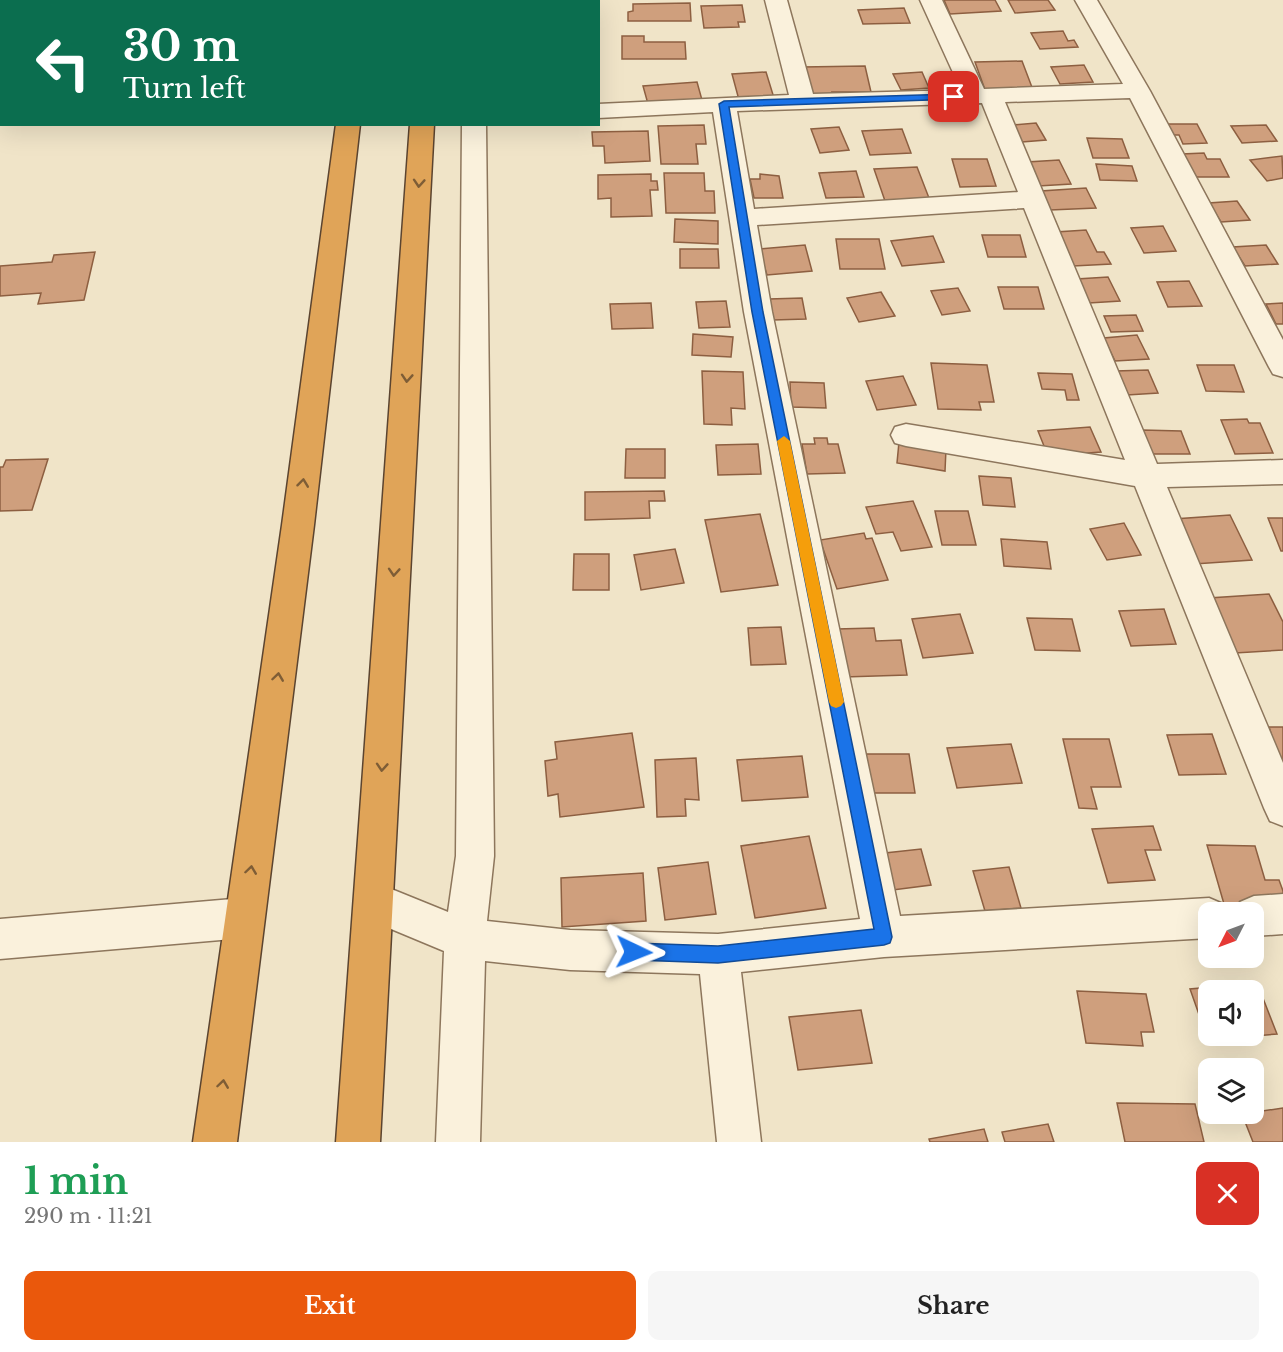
<!DOCTYPE html>
<html lang="en">
<head>
<meta charset="utf-8">
<style>
  body { margin:0; font-family:"Libre Baskerville",serif; background:#f6f6f6; color:#222; height:100vh; display:flex; flex-direction:column; font-size:22px; white-space:nowrap }
  * { box-sizing:border-box; margin:0 }
  p { font-size:20px; color:#767676 }
  .icon { flex:none; width:33px; height:33px; fill:none; stroke:currentColor; stroke-width:2; stroke-linecap:round; stroke-linejoin:round }
  .map { position:relative; height:1142px; overflow:hidden }
  .side { display:flex; flex-direction:column; background:#fff; flex:1 }
  .side>* { flex:none }
  .top-card { position:absolute; left:0px; top:0px; width:600px; height:126px; box-shadow:0 6px 24px #0002; background:#0b6e4f; color:#fff; overflow:hidden }
  .needle { width:39px; rotate:228deg }
  .controls { position:absolute; left:1198px; top:902px; display:grid; gap:12px }
  .controls a { display:grid; place-items:center; width:66px; height:66px; border-radius:12px; background:#fff; box-shadow:0 6px 24px #0002; font-size:30px }
  .pin { position:absolute; display:grid; place-items:center; width:51px; height:51px; color:#fff; margin:-26px; border-radius:12px; box-shadow:0 3px 9px #0006 }
  .me { position:absolute; width:66px; margin:-33px; rotate:92deg; stroke-linejoin:round; filter:drop-shadow(0 0 4px #0008) }
  .turn { display:flex; align-items:center; gap:21px; height:126px; padding:0 24px; font-size:27px }
  .turn .icon { width:78px; height:78px; stroke-width:2.5 }
  .turn b { display:block; font-size:42px; line-height:51px }
  .round { display:grid; place-items:center; flex:none; width:63px; height:63px; border-radius:12px; background:#f6f6f6 }
  .overview { display:flex; align-items:center; justify-content:space-between; height:102px; padding:0 24px }
  h1 { font-size:36px; font-weight:800; line-height:45px; color:#1e9e55 }
  .action { display:flex; gap:12px; margin-top:auto; padding:12px 24px }
  .action a { flex:1; height:69px; border-radius:12px; background:#ea580c; color:#fff; font-size:24px; font-weight:800; line-height:69px; text-align:center }
  .action a+a { background:#f6f6f6; color:#222 }
  .map>svg:first-child { display:block }
</style>
</head>
<body>
<div class="map">
<svg width="1283" height="1142" viewBox="0 0 1283 1142">
  <rect width="100%" height="100%" fill="#f0e4c8"/>
  <path fill="#cf9f7d" stroke="#8d5f41" stroke-width="1.5" fill-rule="evenodd" d="M 944,0 L 995,0 L 1001,11 L 950,14 Z
    M 1008,0 L 1048,0 L 1055,10 L 1015,13 Z
    M 690,3 L 691,21 L 628,21 L 628,12 L 633,11 L 633,4 Z
    M 742,5 L 745,22 L 738,22 L 739,27 L 704,28 L 701,6 Z
    M 904,8 L 910,23 L 863,24 L 858,10 Z
    M 1063,31 L 1068,41 L 1074,40 L 1078,47 L 1040,49 L 1031,33 Z
    M 622,36 L 644,36 L 644,42 L 685,42 L 686,59 L 622,59 Z
    M 1022,61 L 1033,90 L 985,90 L 975,62 Z
    M 1084,65 L 1093,82 L 1060,84 L 1051,67 Z
    M 865,66 L 871,92 L 832,92 L 834,97 L 808,98 L 802,67 Z
    M 766,72 L 774,98 L 739,100 L 732,74 Z
    M 922,72 L 929,88 L 901,90 L 893,74 Z
    M 697,82 L 702,100 L 648,104 L 643,86 Z
    M 1036,123 L 1046,140 L 1022,142 L 1013,125 Z
    M 1166,124 L 1197,124 L 1207,143 L 1183,144 L 1179,135 L 1171,135 Z
    M 704,125 L 706,144 L 696,144 L 698,164 L 661,164 L 658,126 Z
    M 1266,125 L 1277,141 L 1242,143 L 1231,126 Z
    M 839,127 L 849,150 L 820,153 L 811,129 Z
    M 902,129 L 911,153 L 870,155 L 862,131 Z
    M 648,131 L 650,161 L 605,163 L 604,146 L 593,146 L 592,132 Z
    M 1087,138 L 1122,139 L 1129,158 L 1093,158 Z
    M 1204,153 L 1207,159 L 1220,159 L 1229,177 L 1193,177 L 1182,154 Z
    M 1282,156 L 1283,178 L 1267,181 L 1250,160 Z
    M 952,159 L 987,159 L 996,186 L 960,187 Z
    M 1059,160 L 1071,184 L 1038,186 L 1027,162 Z
    M 1096,164 L 1132,166 L 1137,181 L 1100,180 Z
    M 917,167 L 929,198 L 885,201 L 874,169 Z
    M 856,171 L 864,197 L 826,198 L 819,173 Z
    M 664,173 L 704,173 L 705,191 L 714,191 L 715,213 L 666,213 Z
    M 651,174 L 651,181 L 657,181 L 658,190 L 650,190 L 652,216 L 611,217 L 611,198 L 598,199 L 598,175 Z
    M 760,174 L 779,176 L 783,198 L 754,198 L 750,179 L 760,179 Z
    M 1086,188 L 1096,208 L 1050,210 L 1041,191 Z
    M 1237,201 L 1250,220 L 1221,222 L 1209,203 Z
    M 675,219 L 718,221 L 718,244 L 674,242 Z
    M 1163,226 L 1176,251 L 1144,253 L 1131,228 Z
    M 1086,230 L 1097,252 L 1104,252 L 1111,264 L 1073,266 L 1056,232 Z
    M 982,235 L 1020,235 L 1026,257 L 988,257 Z
    M 933,236 L 944,262 L 902,266 L 891,241 Z
    M 836,239 L 879,239 L 885,269 L 840,269 Z
    M 805,245 L 812,271 L 767,275 L 759,249 Z
    M 1266,245 L 1278,264 L 1245,266 L 1233,247 Z
    M 680,249 L 718,249 L 719,268 L 680,268 Z
    M 95,252 L 84,300 L 38,304 L 41,293 L 0,296 L 0,266 L 52,262 L 54,255 Z
    M 1108,277 L 1120,301 L 1089,303 L 1077,279 Z
    M 1189,281 L 1202,306 L 1168,307 L 1157,282 Z
    M 998,287 L 1038,287 L 1044,309 L 1004,309 Z
    M 958,288 L 970,311 L 942,315 L 931,291 Z
    M 881,292 L 895,316 L 859,322 L 847,298 Z
    M 802,298 L 806,319 L 773,320 L 769,299 Z
    M 726,301 L 730,327 L 699,328 L 696,302 Z
    M 651,303 L 653,328 L 612,329 L 610,304 Z
    M 1283,303 L 1283,324 L 1276,324 L 1266,304 Z
    M 1136,315 L 1143,331 L 1111,332 L 1104,316 Z
    M 693,334 L 733,337 L 731,357 L 692,355 Z
    M 1137,335 L 1149,359 L 1115,361 L 1104,338 Z
    M 931,363 L 987,365 L 994,402 L 979,402 L 981,410 L 938,409 Z
    M 1197,365 L 1234,365 L 1244,392 L 1206,391 Z
    M 1148,370 L 1158,393 L 1127,395 L 1116,371 Z
    M 702,371 L 743,372 L 745,409 L 731,408 L 732,425 L 704,424 Z
    M 1038,373 L 1072,374 L 1079,400 L 1067,400 L 1065,390 L 1042,389 Z
    M 903,376 L 916,405 L 877,410 L 866,381 Z
    M 790,382 L 824,383 L 826,408 L 791,407 Z
    M 1247,419 L 1249,423 L 1260,423 L 1273,453 L 1235,454 L 1221,420 Z
    M 1090,427 L 1101,452 L 1048,456 L 1038,431 Z
    M 1142,430 L 1181,431 L 1190,454 L 1149,454 Z
    M 814,438 L 827,438 L 828,444 L 838,444 L 845,473 L 807,474 L 802,444 L 815,444 Z
    M 899,442 L 946,449 L 945,471 L 897,463 Z
    M 758,444 L 761,474 L 718,475 L 716,445 Z
    M 626,449 L 665,449 L 665,478 L 625,478 Z
    M 48,459 L 32,510 L 0,511 L 0,467 L 3,467 L 6,460 Z
    M 979,476 L 1011,478 L 1015,507 L 983,505 Z
    M 664,491 L 665,501 L 649,501 L 650,518 L 585,520 L 585,492 Z
    M 913,501 L 932,547 L 901,551 L 893,532 L 876,534 L 866,507 Z
    M 935,511 L 968,511 L 976,545 L 942,545 Z
    M 760,514 L 778,585 L 721,592 L 705,520 Z
    M 1230,515 L 1252,560 L 1194,564 L 1174,519 Z
    M 1268,518 L 1283,518 L 1283,551 L 1281,551 Z
    M 1124,523 L 1141,555 L 1107,560 L 1090,529 Z
    M 864,533 L 866,539 L 872,538 L 888,580 L 837,589 L 820,540 Z
    M 1001,539 L 1047,542 L 1051,569 L 1004,566 Z
    M 675,549 L 684,583 L 641,590 L 634,555 Z
    M 574,554 L 609,554 L 609,590 L 573,590 Z
    M 1269,594 L 1283,622 L 1283,650 L 1235,653 L 1209,598 Z
    M 1164,609 L 1176,644 L 1131,646 L 1119,611 Z
    M 960,614 L 973,653 L 923,658 L 912,619 Z
    M 1027,618 L 1072,619 L 1080,651 L 1035,650 Z
    M 781,627 L 786,664 L 751,665 L 748,628 Z
    M 874,628 L 876,641 L 901,640 L 907,675 L 844,677 L 837,629 Z
    M 1269,727 L 1283,727 L 1283,770 Z
    M 632,733 L 644,807 L 560,817 L 558,794 L 548,796 L 545,761 L 557,759 L 555,742 Z
    M 1212,734 L 1226,774 L 1179,775 L 1167,735 Z
    M 1063,739 L 1109,739 L 1121,787 L 1091,787 L 1097,809 L 1079,808 Z
    M 1011,744 L 1022,783 L 957,788 L 947,748 Z
    M 863,754 L 909,754 L 915,793 L 868,793 Z
    M 802,756 L 808,797 L 742,801 L 737,760 Z
    M 696,758 L 699,800 L 685,799 L 686,816 L 657,817 L 655,760 Z
    M 1153,826 L 1161,850 L 1145,850 L 1155,880 L 1108,883 L 1092,829 Z
    M 809,836 L 826,908 L 755,918 L 741,846 Z
    M 1207,845 L 1255,846 L 1265,880 L 1279,880 L 1283,891 L 1283,906 L 1224,904 Z
    M 921,849 L 931,885 L 885,891 L 876,854 Z
    M 708,862 L 716,914 L 665,920 L 658,868 Z
    M 1009,867 L 1021,908 L 985,911 L 973,871 Z
    M 643,873 L 646,921 L 562,927 L 561,878 Z
    M 1257,983 L 1277,1034 L 1208,1040 L 1190,989 ZM 1209,990 L 1254,990 L 1254,1035 L 1209,1035 Z
    M 1077,991 L 1146,994 L 1154,1032 L 1141,1032 L 1143,1046 L 1086,1043 Z
    M 861,1010 L 872,1063 L 798,1070 L 789,1017 Z
    M 1117,1103 L 1195,1104 L 1204,1142 L 1125,1142 Z
    M 1283,1108 L 1283,1142 L 1253,1142 L 1242,1114 Z
    M 1048,1124 L 1054,1142 L 1005,1142 L 1002,1132 Z
    M 984,1129 L 988,1142 L 930,1142 L 929,1139 Z"/>
  <g fill="none" stroke-linecap="round" stroke-linejoin="round">
    <defs>
      <path id="street" d="M 471,0 L 493,0 L 493,2 L 471,2 Z
        M 765,0 L 787,0 L 813,94 L 961,90 L 920,0 L 942,0 L 984,89 L 1123,84 L 1075,0 L 1097,0 L 1150,91 L 1283,340 L 1283,377 L 1273,374 L 1269,367 L 1130,98 L 1005,102 L 1157,464 L 1283,460 L 1283,484 L 1167,487 L 1283,763 L 1283,826 L 1270,821 L 1264,808 L 1135,486 L 906,446 L 895,443 L 891,435 L 895,427 L 906,424 L 1125,460 L 1024,208 L 757,225 L 772,312 L 900,916 L 1209,898 L 1223,904 L 1227,912 L 1209,912 L 1209,938 L 884,957 L 741,972 L 761,1142 L 717,1142 L 700,974 L 570,970 L 485,961 L 480,1142 L 436,1142 L 444,951 L 360,916 L 354,902 L 360,888 L 374,882 L 448,912 L 456,856 L 462,124 L 486,124 L 494,856 L 487,921 L 570,930 L 718,934 L 860,919 L 744,312 L 713,112 L 598,118 L 598,104 L 789,95 ZM 982,103 L 1018,192 L 754,209 L 737,111 Z
        M 1283,894 L 1283,934 L 1254,936 L 1254,912 L 1236,912 L 1240,902 L 1254,896 Z
        M 244,898 L 258,904 L 264,918 L 258,932 L 244,938 L 0,959 L 0,919 Z"/>
      <path id="highway" d="M 355,0 L 377,0 L 377,2 L 355,2 Z
        M 424,0 L 446,0 L 446,2 L 424,2 Z
        M 336,124 L 360,124 L 314,525 L 237,1142 L 193,1142 L 282,525 Z
        M 410,124 L 434,124 L 380,1142 L 336,1142 Z"/>
    </defs>
    <use href="#street" stroke="#8d765c" stroke-width="3"/>
    <use href="#highway" stroke="#5b4430" stroke-width="3"/>
    <use href="#street" fill="#faf1dc" fill-rule="evenodd"/>
    <use href="#highway" fill="#e0a458" fill-rule="evenodd"/>
  </g>
  <defs><path id="oneway-chevron" d="M-2-3.5L2.5 0L-2 3.5" fill="none" stroke-width="1.6" stroke-linecap="round" stroke-linejoin="round" transform="scale(1.5)"/></defs>
  <g stroke="#7e5d36">
    <use href="#oneway-chevron" transform="translate(419 183) rotate(94)"/>
    <use href="#oneway-chevron" transform="translate(407 378) rotate(94)"/>
    <use href="#oneway-chevron" transform="translate(303 483) rotate(-83)"/>
    <use href="#oneway-chevron" transform="translate(394 572) rotate(94)"/>
    <use href="#oneway-chevron" transform="translate(278 677) rotate(-82)"/>
    <use href="#oneway-chevron" transform="translate(382 767) rotate(94)"/>
    <use href="#oneway-chevron" transform="translate(251 870) rotate(-82)"/>
    <use href="#oneway-chevron" transform="translate(223 1084) rotate(-82)"/>
  </g>
  <path fill="#1a73e8" stroke="#114b97" stroke-width="1.5" d="M 954,94 L 959,97 L 958,99 L 729,107 L 763,312 L 892,937 L 890,943 L 884,945 L 718,963 L 634,960 L 628,958 L 625,952 L 628,946 L 634,943 L 718,946 L 874,929 L 752,312 L 719,104 L 724,101 Z"/>
  <path fill="#f59e0b" d="M 784,436 L 790,441 L 844,702 L 841,706 L 836,708 L 831,706 L 829,702 L 777,441 Z"/>
</svg>
<div class="controls">
<a><svg class="needle" viewBox="-14 -14 28 28"><path d="M0-13l5 13h-10z" fill="#e53935"/><path d="M0 13l5-13h-10z" fill="#767676"/></svg></a>
<a><svg class="icon" aria-label="sound" viewBox="0 0 24 24"><path d="M4 9h4l5-4v14l-5-4H4zM17 9q2 3 0 6"/></svg></a>
<a><svg class="icon" aria-label="layers" viewBox="0 0 24 24"><path d="M12 4l9 5-9 5-9-5zM3 14l9 5 9-5"/></svg></a>
</div>
<div class="pin" style="left:954px;top:97px;background:#d93025"><svg class="icon" aria-label="arrive" viewBox="0 0 24 24"><path d="M6 21V4h12l-3 4 3 4H6"/></svg></div>
<svg class="me" style="left:634px;top:952px" viewBox="-20 -20 40 40"><path d="M0-17L14 15 0 8-14 15z" fill="#1a73e8" stroke="#fff" stroke-width="4"/></svg>
<div class="top-card">
<div class="turn"><svg class="icon" aria-label="left" viewBox="0 0 24 24"><path d="M17 20v-9H6M10 6l-5 5 5 5"/></svg><div><b>30 m</b>Turn left</div></div>
</div>
</div>
<section class="side">
<div class="overview"><div><h1>1 min</h1><p>290 m · 11:21</p></div><a class="round" style="background:#d93025;color:#fff"><svg class="icon" aria-label="close" viewBox="0 0 24 24"><path d="M6 6l12 12M18 6L6 18"/></svg></a></div>
<div class="action"><a>Exit</a><a>Share</a></div>
</section>
</body>
</html>
